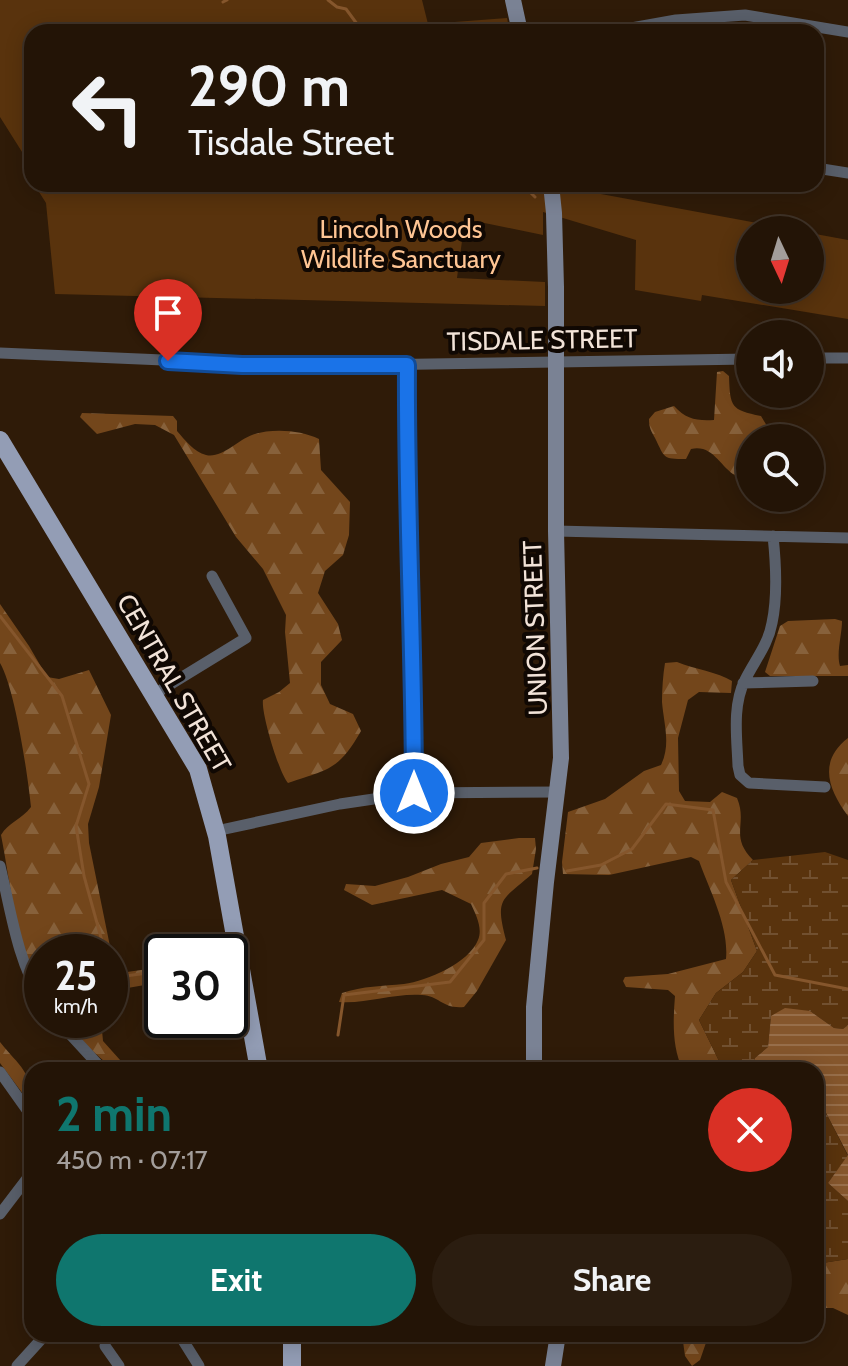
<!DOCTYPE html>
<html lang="en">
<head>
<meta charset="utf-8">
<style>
  body { margin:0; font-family:Cabin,sans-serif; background:#2b1d10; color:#f1f3f6; height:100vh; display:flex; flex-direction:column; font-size:30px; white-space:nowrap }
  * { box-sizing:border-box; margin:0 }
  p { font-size:26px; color:#a39e9b }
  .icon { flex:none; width:44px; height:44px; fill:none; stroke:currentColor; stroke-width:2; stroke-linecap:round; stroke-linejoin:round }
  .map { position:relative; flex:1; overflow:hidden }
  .drawer { position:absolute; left:24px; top:1062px; width:800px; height:280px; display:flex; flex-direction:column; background:#231406; border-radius:24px; box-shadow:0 4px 20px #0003,0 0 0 2px #403328 }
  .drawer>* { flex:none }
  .banner { position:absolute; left:24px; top:24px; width:800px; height:168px; border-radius:24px; box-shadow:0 4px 20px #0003,0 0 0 2px #403328; background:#231406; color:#f1f3f6; overflow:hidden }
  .needle { width:52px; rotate:176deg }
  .tools { position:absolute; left:736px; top:216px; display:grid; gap:16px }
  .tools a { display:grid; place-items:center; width:88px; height:88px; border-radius:50%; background:#231406; box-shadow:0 4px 20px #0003,0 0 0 2px #403328; font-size:40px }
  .speed { position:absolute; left:24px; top:934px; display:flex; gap:16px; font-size:40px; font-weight:700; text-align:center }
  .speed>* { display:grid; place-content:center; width:104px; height:104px; border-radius:50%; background:#231406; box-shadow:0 4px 20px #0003,0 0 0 2px #403328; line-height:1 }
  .speed small { font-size:20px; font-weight:400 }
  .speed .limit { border:4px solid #111; border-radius:12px; background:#fff; color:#111 }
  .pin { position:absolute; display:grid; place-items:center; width:68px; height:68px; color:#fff; margin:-82px -34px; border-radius:50% 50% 50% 0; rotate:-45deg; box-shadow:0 0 8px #0007 }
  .pin .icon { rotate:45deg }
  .me { position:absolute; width:88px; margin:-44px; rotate:0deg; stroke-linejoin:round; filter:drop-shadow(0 0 6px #0008) }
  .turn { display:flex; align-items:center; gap:28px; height:168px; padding:0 32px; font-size:36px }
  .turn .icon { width:104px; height:104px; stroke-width:2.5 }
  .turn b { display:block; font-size:56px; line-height:68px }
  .round { display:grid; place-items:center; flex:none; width:84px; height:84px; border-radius:42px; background:#2b1d10 }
  .headline { display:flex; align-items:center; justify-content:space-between; height:136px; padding:0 32px }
  h1 { font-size:48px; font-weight:800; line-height:60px; color:#0f766e }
  .primary-button { display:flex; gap:16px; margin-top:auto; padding:16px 32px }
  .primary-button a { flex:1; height:92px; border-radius:48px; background:#0f766e; color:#fff; font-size:32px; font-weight:800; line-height:92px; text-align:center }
  .primary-button a+a { background:#2b1d10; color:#f1f3f6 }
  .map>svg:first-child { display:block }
</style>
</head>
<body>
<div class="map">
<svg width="848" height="1366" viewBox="0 0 848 1366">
  <defs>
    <pattern id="forest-firs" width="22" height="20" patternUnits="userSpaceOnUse" patternTransform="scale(2)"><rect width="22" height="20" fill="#73461b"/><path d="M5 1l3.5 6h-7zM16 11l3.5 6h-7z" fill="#87613b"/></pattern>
    <pattern id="wetland-marsh" width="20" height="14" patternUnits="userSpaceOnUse" patternTransform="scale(2)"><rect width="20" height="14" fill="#59330d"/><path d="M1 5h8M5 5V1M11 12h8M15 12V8" fill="none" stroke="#715030"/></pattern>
    <pattern id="water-rules" width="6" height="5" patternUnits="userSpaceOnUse" patternTransform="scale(2)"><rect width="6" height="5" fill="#85562c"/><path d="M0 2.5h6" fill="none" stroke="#976e4a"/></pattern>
  </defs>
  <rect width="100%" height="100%" fill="#2f1b08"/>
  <path fill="url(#forest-firs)" d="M 723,371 L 729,376 C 730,407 731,410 761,416 L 767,426 L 763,438 L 750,438 L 750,480 C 749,479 737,477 736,476 C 720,467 713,444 691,449 L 686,459 C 662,459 665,458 655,438 C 651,431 649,428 649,419 L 655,412 L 674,406 C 686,419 696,421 714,420 L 717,372 Z
    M 82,413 L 173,416 L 177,421 L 177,431 C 185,440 194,452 206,455 C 221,459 238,440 252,435 C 272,428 300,430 319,439 L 321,470 L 350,502 L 349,535 L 343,555 L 325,571 L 318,593 L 338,624 L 342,640 L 321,662 L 321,685 L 330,704 L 353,714 L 361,731 C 339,770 329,769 288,783 C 279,773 261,713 263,700 L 279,692 L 290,683 L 285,632 L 286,615 L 263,569 L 236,537 L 174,435 L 155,425 L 135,424 L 97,434 L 80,417 Z
    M 0,604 L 29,646 L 47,677 L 59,679 L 89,670 L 111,715 L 99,787 L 88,824 L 89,843 L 115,971 L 120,973 L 162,967 L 162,982 L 116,990 L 110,997 L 110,952 L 42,952 L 42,987 C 15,943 11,885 1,835 C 8,823 22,819 31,807 C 28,777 15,688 0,663 Z
    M 835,619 L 842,621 C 842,635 836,653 840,666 L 848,665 L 848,676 L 770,676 L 765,672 L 780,626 L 788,621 Z
    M 677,662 C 694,669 718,672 732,681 L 731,693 L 699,692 L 688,700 L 678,738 L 679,791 L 685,801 L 710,802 L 722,792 L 737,798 C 748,824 729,836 753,860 L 731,880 L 757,951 L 743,972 L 716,993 L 699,1020 L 719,1061 L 720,1070 L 683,1070 C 672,1048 673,1021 675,996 L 668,990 L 626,987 L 623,981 L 625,977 L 668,974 L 726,959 C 729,927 710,891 699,861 L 691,857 L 609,875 L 563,874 L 562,862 L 568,812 L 605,799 L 644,771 L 661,765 C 671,744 664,725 662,702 C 662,689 663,675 665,663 Z
    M 848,738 L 848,816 C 828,789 818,761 848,738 Z
    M 519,838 L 535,838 L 536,849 L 532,874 C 501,901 495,898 506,940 L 477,991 L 464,1007 C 442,1009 440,996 422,995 C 394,993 367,1004 339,1002 L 342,993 C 363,986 383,986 404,984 C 427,981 469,963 478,940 C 483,928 476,915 471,904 L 442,890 L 372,905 L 344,890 L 346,884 L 375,886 L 408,877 L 441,864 L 469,857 L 481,843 Z
    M 67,1020 L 101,1020 L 103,1041 L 129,1070 L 114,1070 L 88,1047 Z
    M 0,1042 C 20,1067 32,1071 32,1106 L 0,1063 Z
    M 848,1259 L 848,1315 L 833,1308 L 816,1308 L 816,1264 Z
    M 682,1334 L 709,1334 L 700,1360 L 692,1366 L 685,1356 Z"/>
  <path fill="url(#wetland-marsh)" d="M 825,852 L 848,860 L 848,1025 L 843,1029 L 834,1028 L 810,1011 L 771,1016 L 768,1047 L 755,1058 L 752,1070 L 720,1070 L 719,1061 L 699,1020 L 716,993 L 743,972 L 757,951 L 731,880 L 753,860 Z
    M 816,1102 L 823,1107 L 848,1156 L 828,1183 L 848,1201 L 848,1259 L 816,1264 Z"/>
  <path fill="#59330d" d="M 0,0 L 422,0 L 428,24 L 507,18 L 510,32 L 32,32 L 32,181 L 24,167 L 29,163 L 0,117 Z
    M 34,184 L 547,184 L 795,230 L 750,230 L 750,290 L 810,290 L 810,233 L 848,240 L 848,319 L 702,295 L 701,301 L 635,290 L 636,240 L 543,212 L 543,235 L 465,219 L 457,278 L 545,282 L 545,306 L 55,294 L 46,203 Z"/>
  <path fill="url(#water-rules)" d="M 785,1008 L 810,1011 L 834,1028 L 843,1029 L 848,1025 L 848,1201 L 828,1183 L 848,1155 L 823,1107 L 816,1102 L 816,1070 L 752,1070 L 755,1058 L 768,1047 L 771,1016 Z"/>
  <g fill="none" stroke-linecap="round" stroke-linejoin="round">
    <path stroke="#85562c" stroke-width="3" d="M 328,0 L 337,7 L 346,9 L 360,28 L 367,32
      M 223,2 L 227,0
      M 522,184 L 535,197
      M 0,616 L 62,696 L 89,784 L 76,826 L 84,876 L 105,952
      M 567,871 L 601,865 L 632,849 L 666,804 L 713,810 L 726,882 L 775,975 L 848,989
      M 110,972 L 111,978 L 162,971
      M 338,1035 L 344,995 L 450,982 L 484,940 L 484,903 L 506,874 L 537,868"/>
    <path stroke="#595f6a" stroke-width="11" d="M 609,32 L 676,20 L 745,15 L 848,32
      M 816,168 L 848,173
      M 0,353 L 304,366 L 750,359
      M 810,358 L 848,358
      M 407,365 C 406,508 413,650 414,793
      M 556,531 L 848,538
      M 773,536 C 776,564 778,595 772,623 C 768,645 755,660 745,680 C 732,706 737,738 738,766 L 740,775 L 749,783 L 825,787
      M 743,683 L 813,681
      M 153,695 L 246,638 L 212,576
      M 216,831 L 340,804 L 414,793 L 559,792
      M 0,866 C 11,911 17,960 42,1000
      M 57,1020 L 103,1070
      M 0,1072 L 32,1117
      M 0,1214 L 32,1172
      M 179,1334 L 199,1366
      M 105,1346 L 119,1366
      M 17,1366 L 46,1334"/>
    <path stroke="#7a8294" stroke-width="16" d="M 513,0 L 520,32
      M 534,1070 L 534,1007 L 546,882 L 561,758 L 556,531 L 556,287 L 554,213 L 551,184
      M 553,1366 L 558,1334"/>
    <path stroke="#939db5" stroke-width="18" d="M 0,440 L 198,769 L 217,836 L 259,1070
      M 292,1334 L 292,1366"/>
  </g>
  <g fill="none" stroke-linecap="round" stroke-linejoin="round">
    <defs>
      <path id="route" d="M 168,361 L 242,365 L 407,365 C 406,508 414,650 414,793"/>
    </defs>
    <use href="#route" stroke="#114b97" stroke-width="20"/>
    <use href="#route" stroke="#1a73e8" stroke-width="14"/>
  </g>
  <g text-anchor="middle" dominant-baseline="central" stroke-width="8" stroke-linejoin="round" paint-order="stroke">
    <g font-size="26" fill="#ffc594" stroke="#100803">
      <text x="401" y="229">Lincoln Woods<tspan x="401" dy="30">Wildlife Sanctuary</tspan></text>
    </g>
    <g font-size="26" fill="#f2e3d8" stroke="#100803">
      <text transform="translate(542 340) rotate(-1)">TISDALE STREET</text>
      <text transform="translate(535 628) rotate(-92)">UNION STREET</text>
      <text transform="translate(174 683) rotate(60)">CENTRAL STREET</text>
    </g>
  </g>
</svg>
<div class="tools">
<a><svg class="needle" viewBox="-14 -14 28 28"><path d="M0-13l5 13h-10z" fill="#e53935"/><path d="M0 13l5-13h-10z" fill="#a39e9b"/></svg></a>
<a><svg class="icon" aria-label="sound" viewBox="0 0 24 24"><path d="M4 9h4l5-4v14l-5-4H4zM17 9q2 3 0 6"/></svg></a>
<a><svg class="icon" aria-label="search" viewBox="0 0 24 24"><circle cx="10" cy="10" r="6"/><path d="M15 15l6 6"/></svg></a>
</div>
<div class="speed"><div>25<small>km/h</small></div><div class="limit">30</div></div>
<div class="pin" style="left:168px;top:361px;background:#d93025"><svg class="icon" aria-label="arrive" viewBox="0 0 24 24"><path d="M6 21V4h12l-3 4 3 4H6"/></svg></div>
<svg class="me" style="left:414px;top:793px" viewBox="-20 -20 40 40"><circle r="17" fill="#1a73e8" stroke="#fff" stroke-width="3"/><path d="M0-11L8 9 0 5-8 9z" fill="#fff"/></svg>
<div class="banner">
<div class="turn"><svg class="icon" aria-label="left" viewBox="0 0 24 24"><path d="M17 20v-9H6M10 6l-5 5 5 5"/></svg><div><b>290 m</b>Tisdale Street</div></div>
</div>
<section class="drawer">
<div class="headline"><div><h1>2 min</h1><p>450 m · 07:17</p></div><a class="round" style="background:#d93025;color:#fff"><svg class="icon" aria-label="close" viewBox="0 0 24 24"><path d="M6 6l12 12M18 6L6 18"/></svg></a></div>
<div class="primary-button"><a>Exit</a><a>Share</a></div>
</section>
</div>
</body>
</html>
